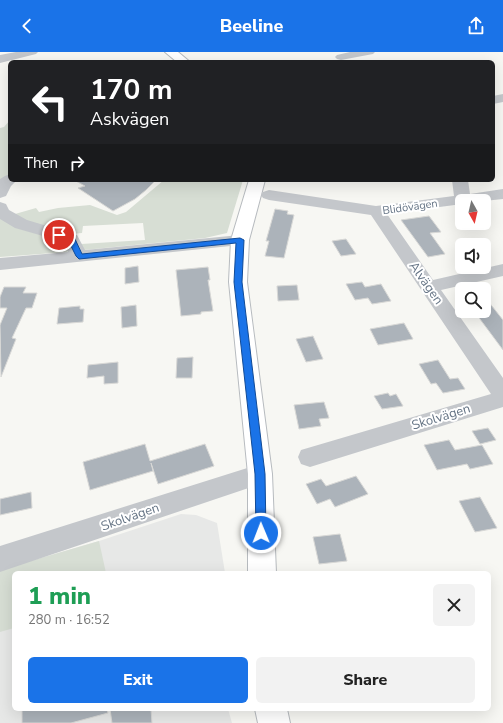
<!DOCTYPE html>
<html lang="en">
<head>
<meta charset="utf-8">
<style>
  body { margin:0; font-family:"Nunito Sans",sans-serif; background:#f2f2f2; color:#222; height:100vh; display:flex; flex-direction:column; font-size:15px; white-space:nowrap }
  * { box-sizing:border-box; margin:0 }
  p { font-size:13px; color:#767676 }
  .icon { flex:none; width:22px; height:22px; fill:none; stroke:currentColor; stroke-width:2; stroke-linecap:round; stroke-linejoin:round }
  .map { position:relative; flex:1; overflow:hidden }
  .drawer { position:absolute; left:12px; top:519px; width:479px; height:140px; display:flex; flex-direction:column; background:#fff; border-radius:6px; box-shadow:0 4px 16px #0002 }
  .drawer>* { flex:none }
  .hud { position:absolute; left:8px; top:8px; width:487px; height:122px; border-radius:6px; box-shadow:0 4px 16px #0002; background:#202124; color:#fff; overflow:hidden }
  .needle { width:26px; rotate:172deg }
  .buttons { position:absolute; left:455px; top:142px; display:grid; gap:8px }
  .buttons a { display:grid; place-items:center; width:36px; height:36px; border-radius:6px; background:#fff; box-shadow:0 4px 16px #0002; font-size:20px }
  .pin { position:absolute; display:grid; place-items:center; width:34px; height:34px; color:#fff; margin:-17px; border:2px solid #fff; border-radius:50%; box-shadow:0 1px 4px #0007 }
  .me { position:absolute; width:44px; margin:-22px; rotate:359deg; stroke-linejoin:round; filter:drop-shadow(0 0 3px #0008) }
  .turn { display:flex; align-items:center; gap:14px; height:84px; padding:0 16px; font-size:18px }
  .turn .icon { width:52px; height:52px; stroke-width:2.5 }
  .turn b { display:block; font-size:28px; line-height:34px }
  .then { display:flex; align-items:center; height:38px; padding:0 16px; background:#0003; gap:8px; font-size:15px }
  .round { display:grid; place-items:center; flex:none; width:42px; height:42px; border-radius:6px; background:#f2f2f2 }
  .head { display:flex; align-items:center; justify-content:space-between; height:68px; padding:0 16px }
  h1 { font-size:24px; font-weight:800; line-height:30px; color:#1e9e55 }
  .primary-button { display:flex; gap:8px; margin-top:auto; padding:8px 16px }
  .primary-button a { flex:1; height:46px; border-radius:6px; background:#1a73e8; color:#fff; font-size:16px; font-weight:800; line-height:46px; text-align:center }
  .primary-button a+a { background:#f2f2f2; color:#222 }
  header { display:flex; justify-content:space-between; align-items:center; height:52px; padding:0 16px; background:#1a73e8; color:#fff; font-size:18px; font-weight:800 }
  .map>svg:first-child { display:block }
</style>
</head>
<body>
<header><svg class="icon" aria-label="back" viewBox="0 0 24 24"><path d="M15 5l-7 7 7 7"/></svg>Beeline<svg class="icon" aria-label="share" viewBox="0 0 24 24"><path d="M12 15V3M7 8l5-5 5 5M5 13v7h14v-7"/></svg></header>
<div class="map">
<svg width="503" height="671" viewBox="0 0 503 671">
  <rect width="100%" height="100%" fill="#f7f7f3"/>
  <path fill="#e7e8e7" d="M 181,462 L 196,463 L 217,471 L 225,521 L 14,521 L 14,657 L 228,657 L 232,671 L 0,671 L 0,518 L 99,489 Z"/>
  <path fill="#d7ded4" d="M 10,68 L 10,122 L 0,130 L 0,76 L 4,75 Z
    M 164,128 L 243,128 L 227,181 L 205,186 L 84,198 L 81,192 L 145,188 L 143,171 L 83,174 L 82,181 L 71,182 L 23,169 L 15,162 L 36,156 L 39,160 L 58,156 L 90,153 L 117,163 L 126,160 Z
    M 0,166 L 68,192 L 71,197 L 67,200 L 0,205 Z
    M 99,489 L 106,521 L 14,521 L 14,576 L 0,580 L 0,518 Z"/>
  <path fill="#acb3ba" stroke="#d8d8d6" d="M 74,128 L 156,128 L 146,138 L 135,147 L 113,159 L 78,136 L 85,134 Z
    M 275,157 L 288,159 L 287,162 L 294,163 L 284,206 L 265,204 L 269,189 L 266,189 Z
    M 429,164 L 441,180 L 430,181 L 445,202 L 428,205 L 401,168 Z
    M 346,187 L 356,202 L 341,204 L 332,189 Z
    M 138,214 L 139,230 L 125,232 L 125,216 Z
    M 208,215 L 210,228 L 208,228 L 213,259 L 201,260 L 201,262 L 181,264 L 176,218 Z
    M 362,230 L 365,235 L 381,232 L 391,249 L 372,252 L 368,246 L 355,248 L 346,232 Z
    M 297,233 L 299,248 L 278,249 L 277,234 Z
    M 4,235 L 26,235 L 23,241 L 37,241 L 32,256 L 26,256 L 12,286 L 16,287 L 1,325 L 0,273 L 7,256 L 0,256 L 0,245 Z
    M 484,244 L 503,268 L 503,298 L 474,259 L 484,259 Z
    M 136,253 L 137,274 L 122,276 L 121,255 Z
    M 80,254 L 80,257 L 84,257 L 83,270 L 57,272 L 59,256 Z
    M 404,271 L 413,287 L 378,293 L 370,277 Z
    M 313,284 L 323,307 L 306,310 L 296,287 Z
    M 193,305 L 192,326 L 176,326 L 177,306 Z
    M 438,308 L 450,327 L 458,326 L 465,337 L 443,341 L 436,331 L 431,332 L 419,312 Z
    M 118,310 L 118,331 L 104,332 L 104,324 L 87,326 L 88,313 Z
    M 388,341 L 390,344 L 396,342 L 403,354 L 382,357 L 374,344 Z
    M 324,350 L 329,366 L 319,367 L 321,374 L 299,377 L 294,353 Z
    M 488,376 L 496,388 L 480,392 L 472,379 Z
    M 449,388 L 455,398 L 482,393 L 493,412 L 470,417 L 467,412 L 437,418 L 424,393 Z
    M 145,392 L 150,409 L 205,392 L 214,414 L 158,432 L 151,411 L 153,419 L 90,438 L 83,410 Z
    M 356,424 L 368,442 L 335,455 L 330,447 L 317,452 L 306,432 L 321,427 L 326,434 Z
    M 31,440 L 32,456 L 0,463 L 0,447 Z
    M 480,445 L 497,476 L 475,480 L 459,449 Z
    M 340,482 L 347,509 L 319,512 L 313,485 Z
    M 22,657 L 107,657 L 108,661 L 71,671 L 22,671 Z
    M 110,657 L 151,657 L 152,671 L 112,671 Z"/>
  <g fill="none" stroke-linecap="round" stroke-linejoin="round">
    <defs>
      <path id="major" d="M 165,0 L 178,0 L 190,10 L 177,10 Z
        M 249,128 L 265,128 L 249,188 L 247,230 L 272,422 L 276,521 L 248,521 L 248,422 L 229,230 L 231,188 Z
        M 255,657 L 287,657 L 290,671 L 258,671 Z"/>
    </defs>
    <use href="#major" stroke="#b7bbbf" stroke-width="2"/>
    <path fill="#c4c7cb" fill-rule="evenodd" d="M 16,0 L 38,0 L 36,2 L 0,11 L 0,3 Z
      M 350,0 L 375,0 L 373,2 L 341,8 L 337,7 L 335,5 L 337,3 Z
      M 503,42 L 503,50 L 493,52 L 493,44 Z
      M 10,122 L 10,128 L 17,128 L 11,134 L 6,144 L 0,146 L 0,127 L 5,124 Z
      M 452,128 L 468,128 L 470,142 L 503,137 L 503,147 L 484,149 L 462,149 L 462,152 L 387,162 L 433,228 L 503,212 L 503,224 L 441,238 L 503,326 L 503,355 L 310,415 L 301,412 L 298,405 L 301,398 L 491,342 L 371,163 L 269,148 L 263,146 L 261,143 L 263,140 L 269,138 L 376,154 L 454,144 Z
      M 0,150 L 6,152 L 9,158 L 27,168 L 77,183 L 85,198 L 240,183 L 246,184 L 249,188 L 246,192 L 240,193 L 0,218 L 0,206 L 68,200 L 64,190 L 15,176 L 0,167 Z
      M 260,412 L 269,415 L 272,422 L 269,429 L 0,520 L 0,494 Z"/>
    <use href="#major" fill="#fff" fill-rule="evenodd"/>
  </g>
  <path fill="#1a73e8" stroke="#114b97" d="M 59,181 L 74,185 L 82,202 L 240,186 L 244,188 L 242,230 L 265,422 L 266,481 L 265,484 L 261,486 L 257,484 L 256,481 L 255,422 L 234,230 L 236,191 L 79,207 L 76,204 L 68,188 L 56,185 L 55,183 Z"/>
  <g text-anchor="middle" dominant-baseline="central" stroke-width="4" stroke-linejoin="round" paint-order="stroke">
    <g font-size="11" fill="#657485" stroke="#fff">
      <text transform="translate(410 155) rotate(-8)">Blidövägen</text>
    </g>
    <g font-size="13" fill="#657485" stroke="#fff">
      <text transform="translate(426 231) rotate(55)">Alvägen</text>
      <text transform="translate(441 365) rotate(-17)">Skolvägen</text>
      <text transform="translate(130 465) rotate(-19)">Skolvägen</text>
    </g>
  </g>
</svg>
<div class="buttons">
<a><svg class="needle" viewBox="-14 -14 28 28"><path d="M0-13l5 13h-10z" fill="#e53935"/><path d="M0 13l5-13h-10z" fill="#767676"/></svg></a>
<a><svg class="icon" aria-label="sound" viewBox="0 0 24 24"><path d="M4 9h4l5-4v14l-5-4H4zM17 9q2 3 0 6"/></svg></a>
<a><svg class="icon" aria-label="search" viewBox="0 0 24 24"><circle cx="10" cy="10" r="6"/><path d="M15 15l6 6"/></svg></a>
</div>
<div class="pin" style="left:59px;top:183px;background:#d93025"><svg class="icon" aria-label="arrive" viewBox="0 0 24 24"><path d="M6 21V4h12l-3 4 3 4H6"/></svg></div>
<svg class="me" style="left:261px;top:481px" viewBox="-20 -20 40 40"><circle r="17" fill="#1a73e8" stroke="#fff" stroke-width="3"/><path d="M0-11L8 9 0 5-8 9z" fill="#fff"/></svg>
<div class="hud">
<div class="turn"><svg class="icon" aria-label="left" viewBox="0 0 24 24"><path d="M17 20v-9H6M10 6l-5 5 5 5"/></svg><div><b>170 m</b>Askvägen</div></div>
<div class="then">Then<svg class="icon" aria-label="right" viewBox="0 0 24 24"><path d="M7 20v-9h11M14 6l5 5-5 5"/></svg></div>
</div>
<section class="drawer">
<div class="head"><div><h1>1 min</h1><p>280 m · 16:52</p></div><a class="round"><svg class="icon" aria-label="close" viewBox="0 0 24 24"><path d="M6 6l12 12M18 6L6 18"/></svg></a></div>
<div class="primary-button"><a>Exit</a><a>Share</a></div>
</section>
</div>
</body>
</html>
